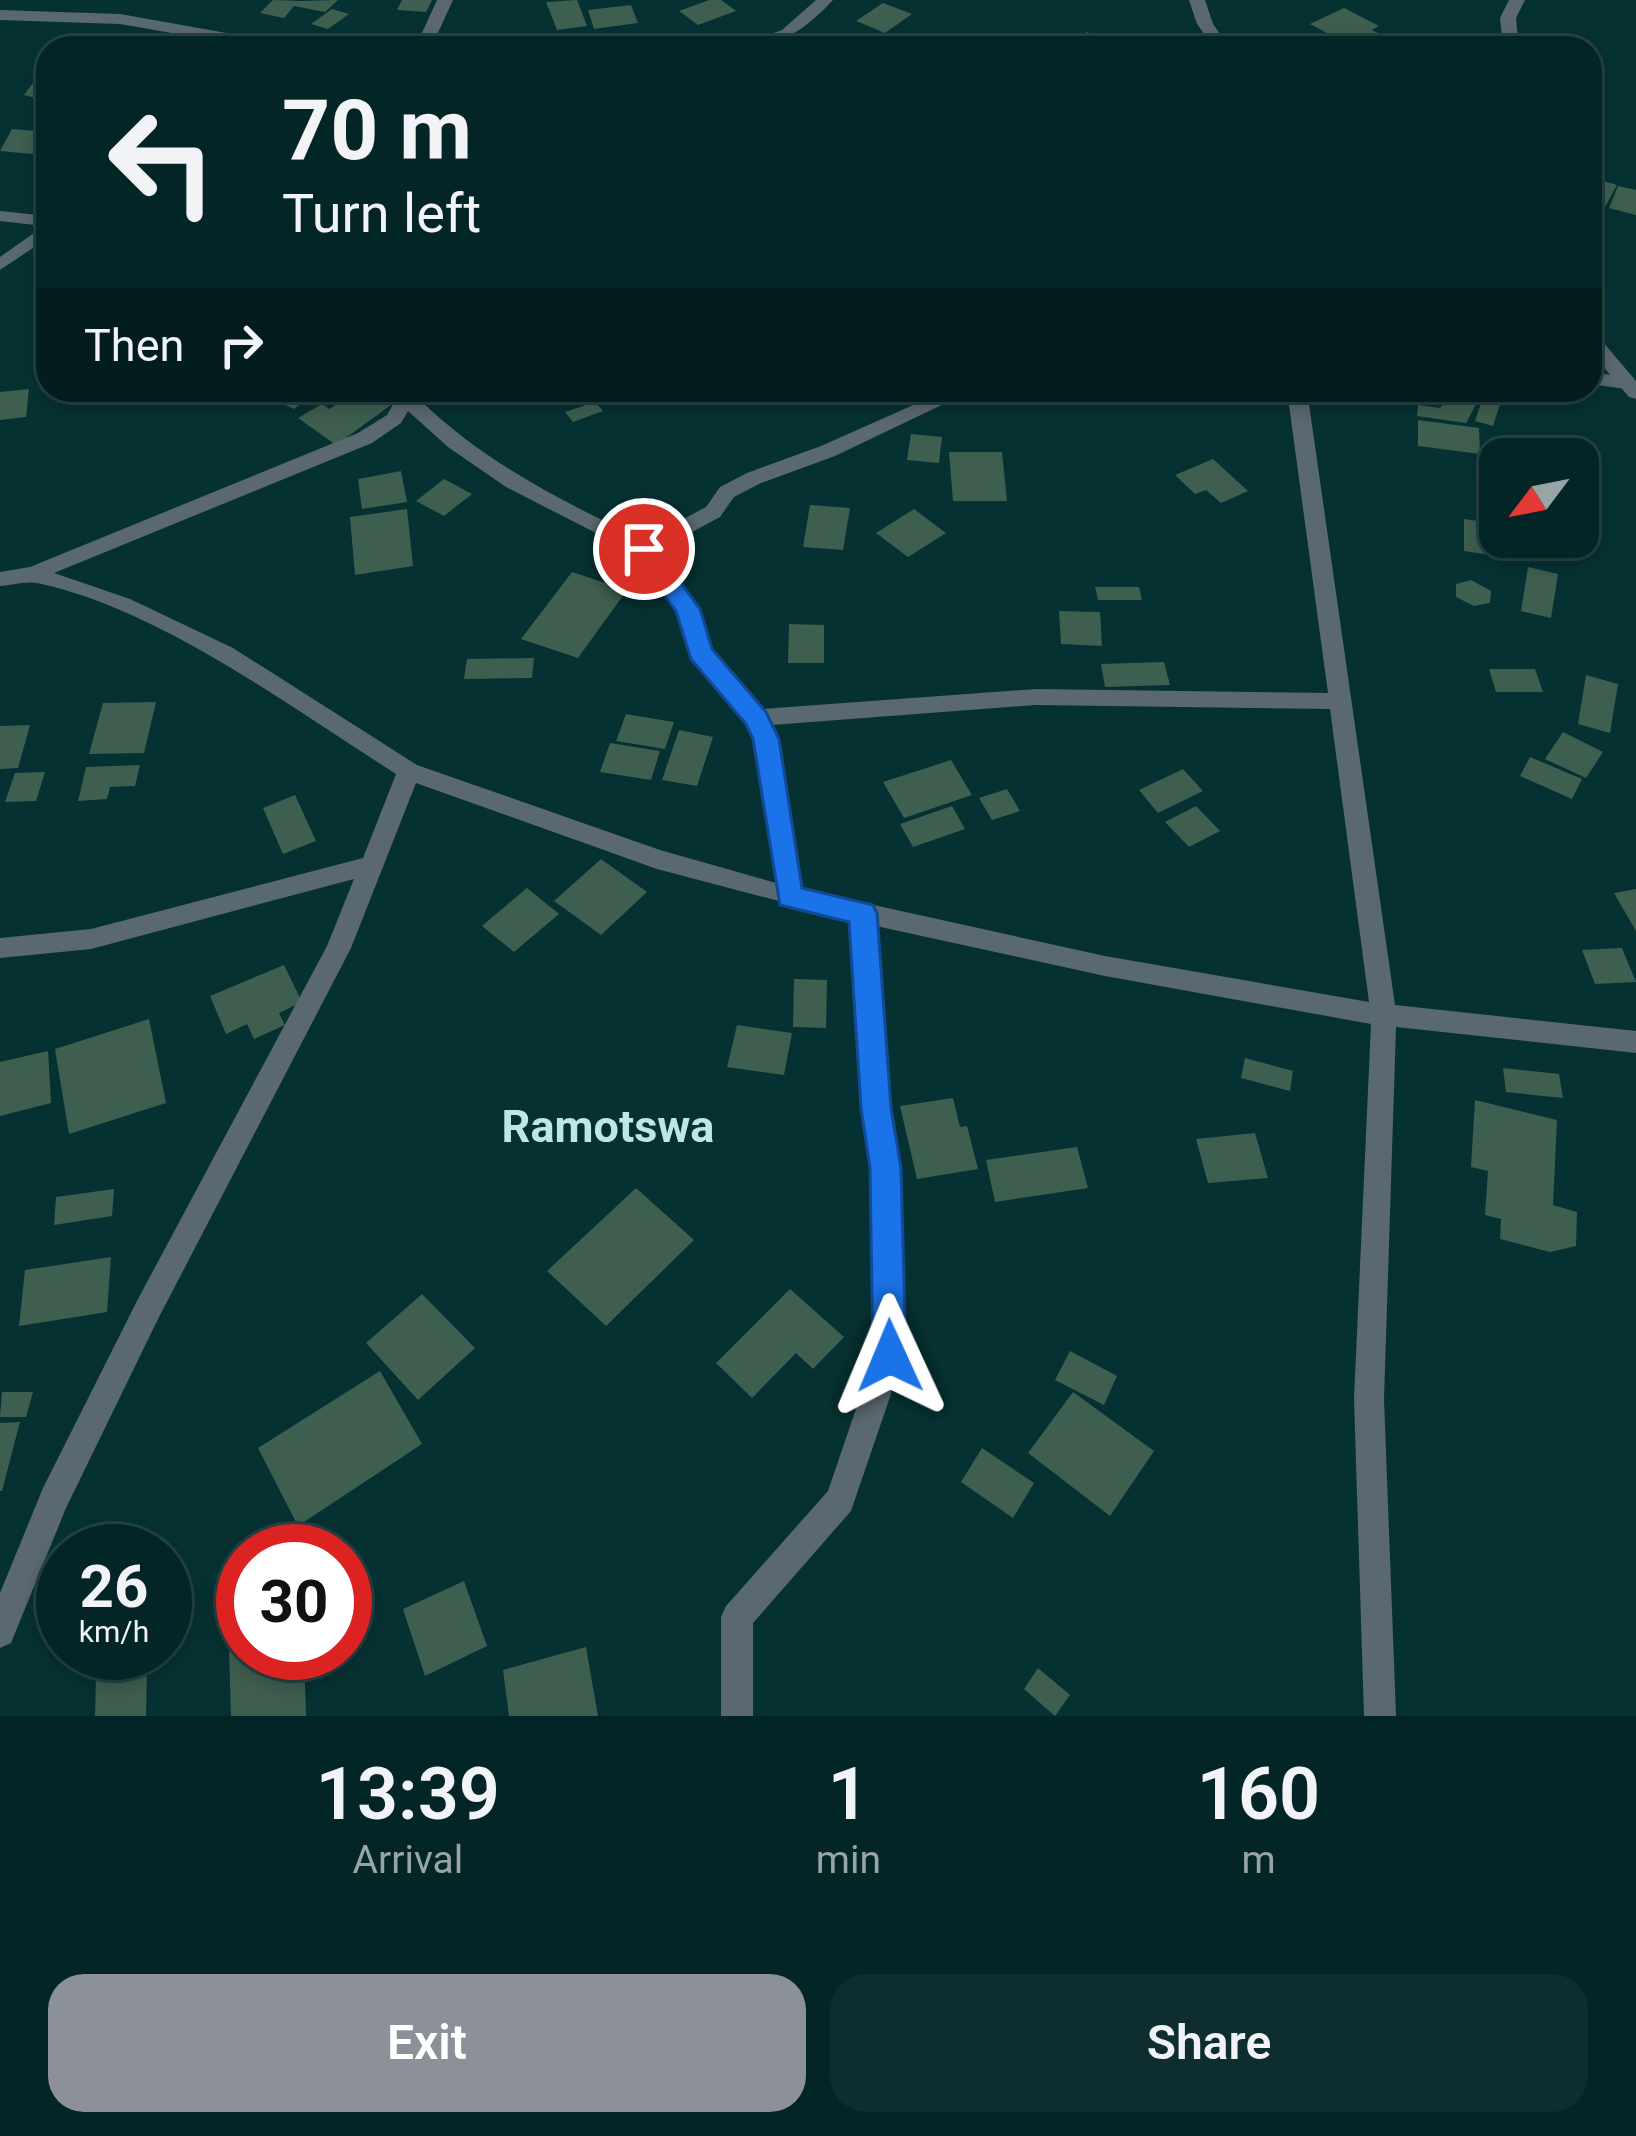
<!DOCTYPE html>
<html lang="en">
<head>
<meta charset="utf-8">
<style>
  body { margin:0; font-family:Roboto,sans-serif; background:#0d2d2e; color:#f1f3f6; height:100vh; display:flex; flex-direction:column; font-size:45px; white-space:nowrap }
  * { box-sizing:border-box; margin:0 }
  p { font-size:39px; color:#97a5a7 }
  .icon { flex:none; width:66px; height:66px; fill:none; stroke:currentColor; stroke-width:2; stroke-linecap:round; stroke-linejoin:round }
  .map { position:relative; height:1716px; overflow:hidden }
  .side { display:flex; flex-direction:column; background:#042526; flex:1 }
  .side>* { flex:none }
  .banner { position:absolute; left:36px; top:36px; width:1566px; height:366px; border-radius:36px; box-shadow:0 6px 18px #0003,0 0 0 3px #254243; background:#042526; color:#f1f3f6; overflow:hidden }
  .needle { width:78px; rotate:238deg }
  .tools { position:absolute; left:1479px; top:438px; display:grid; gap:24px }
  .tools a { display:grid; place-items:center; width:120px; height:120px; border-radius:24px; background:#042526; box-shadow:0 6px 18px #0003,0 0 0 3px #254243; font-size:60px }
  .speed { position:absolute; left:36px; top:1524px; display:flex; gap:24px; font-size:60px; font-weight:700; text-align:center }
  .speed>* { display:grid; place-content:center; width:156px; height:156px; border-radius:50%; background:#042526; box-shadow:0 6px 18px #0003,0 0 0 3px #254243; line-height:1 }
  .speed small { font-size:30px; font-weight:400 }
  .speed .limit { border:18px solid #d22; background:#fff; color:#111 }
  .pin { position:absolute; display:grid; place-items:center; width:102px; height:102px; color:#fff; margin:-51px; border:6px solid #fff; border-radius:50%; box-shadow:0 3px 12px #0007 }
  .me { position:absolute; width:132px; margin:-66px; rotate:359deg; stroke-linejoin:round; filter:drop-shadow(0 0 9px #0008) }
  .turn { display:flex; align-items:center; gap:42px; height:252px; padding:0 48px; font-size:54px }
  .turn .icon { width:156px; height:156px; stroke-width:2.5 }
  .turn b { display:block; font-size:84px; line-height:102px }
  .then { display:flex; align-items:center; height:114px; padding:0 48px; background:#0003; gap:24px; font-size:45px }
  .eta { display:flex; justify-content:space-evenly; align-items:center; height:204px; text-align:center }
  .eta b { font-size:72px; font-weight:600; line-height:84px }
  .cta { display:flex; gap:24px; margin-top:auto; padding:24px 48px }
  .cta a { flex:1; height:138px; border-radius:36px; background:#8c9099; color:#fff; font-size:48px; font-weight:600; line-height:138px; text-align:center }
  .cta a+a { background:#0d2d2e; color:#f1f3f6 }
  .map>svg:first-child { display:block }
</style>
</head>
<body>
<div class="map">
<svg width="1636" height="1716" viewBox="0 0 1636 1716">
  <rect width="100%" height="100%" fill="#063132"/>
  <path fill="#3e5e50" d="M 273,0 L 301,1 L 338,0 L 325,12 L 294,6 L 284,18 L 260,13 Z
    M 402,0 L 432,0 L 426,12 L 397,10 Z
    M 577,0 L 587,26 L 557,30 L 546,2 Z
    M 709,0 L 721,0 L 736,11 L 698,25 L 679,11 Z
    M 883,3 L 912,14 L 885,33 L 856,21 Z
    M 631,5 L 638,23 L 594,29 L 588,10 Z
    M 1344,8 L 1379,26 L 1372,30 L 1384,36 L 1355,48 L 1310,24 Z
    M 332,9 L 349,14 L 328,29 L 311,24 Z
    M 1087,32 L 1115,43 L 1109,48 L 1065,48 Z
    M 38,76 L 48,77 L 48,101 L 24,95 Z
    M 12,129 L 48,132 L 32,154 L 0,151 Z
    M 1600,180 L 1617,185 L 1604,209 L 1590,205 Z
    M 1618,186 L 1636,190 L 1636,215 L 1609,208 Z
    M 29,389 L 26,417 L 0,420 L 0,392 Z
    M 277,390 L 346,390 L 328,404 L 310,396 L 294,409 L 268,397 Z
    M 360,390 L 369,390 L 391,405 L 336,445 L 298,418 L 322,404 L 329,409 Z
    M 615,390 L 648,390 L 646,402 L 614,401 Z
    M 1456,390 L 1483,391 L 1466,423 L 1417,416 L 1418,405 L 1440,408 Z
    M 1483,397 L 1501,401 L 1493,426 L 1475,421 Z
    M 595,402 L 603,411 L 573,422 L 565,412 Z
    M 1418,420 L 1479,428 L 1480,454 L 1418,446 Z
    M 911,434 L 942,437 L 939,463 L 907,460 Z
    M 949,452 L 1002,452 L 1007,501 L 953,501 Z
    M 1213,459 L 1248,491 L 1221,503 L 1206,490 L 1195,494 L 1175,475 Z
    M 401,471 L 407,502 L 362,509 L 358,479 Z
    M 444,479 L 472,494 L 444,516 L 416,501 Z
    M 810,505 L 850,508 L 843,550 L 803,547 Z
    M 407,509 L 413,566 L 355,575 L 350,517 Z
    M 914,509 L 946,533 L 908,557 L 876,533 Z
    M 1464,519 L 1500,524 L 1500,537 L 1524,537 L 1524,560 L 1464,551 Z
    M 1528,567 L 1558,574 L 1551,618 L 1521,611 Z
    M 572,572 L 627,590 L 578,658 L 521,639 Z
    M 1471,580 L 1491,591 L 1490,603 L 1474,606 L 1456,597 L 1456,584 Z
    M 1095,587 L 1139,587 L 1142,600 L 1098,600 Z
    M 1059,611 L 1100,612 L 1102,646 L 1061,644 Z
    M 789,624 L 824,625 L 824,663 L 788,663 Z
    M 534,658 L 532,678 L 464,679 L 467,659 Z
    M 1164,662 L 1170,685 L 1105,687 L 1101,664 Z
    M 1489,669 L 1535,669 L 1543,692 L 1496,692 Z
    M 1586,675 L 1618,684 L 1610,733 L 1578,724 Z
    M 156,702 L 144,753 L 89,754 L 103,703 Z
    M 626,714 L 674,722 L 665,749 L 616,741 Z
    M 30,725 L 18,768 L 0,769 L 0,726 Z
    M 679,730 L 713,737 L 697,786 L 662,780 Z
    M 1563,732 L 1603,752 L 1586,778 L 1545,759 Z
    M 610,743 L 660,751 L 651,780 L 600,772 Z
    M 1530,757 L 1582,779 L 1572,799 L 1520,776 Z
    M 951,760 L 972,795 L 904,818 L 883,782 Z
    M 140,765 L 135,786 L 110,787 L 107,799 L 78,801 L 86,767 Z
    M 1183,769 L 1203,791 L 1158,813 L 1139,790 Z
    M 45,772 L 36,801 L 5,802 L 15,773 Z
    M 1007,789 L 1020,811 L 992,820 L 979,798 Z
    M 295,795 L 316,841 L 283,854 L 263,808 Z
    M 952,806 L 965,829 L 913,847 L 900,824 Z
    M 1196,806 L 1220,831 L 1189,847 L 1165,822 Z
    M 601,859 L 647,892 L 601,935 L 554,901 Z
    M 527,888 L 559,914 L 514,952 L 482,926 Z
    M 1636,889 L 1636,931 L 1614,893 Z
    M 1622,948 L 1636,982 L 1595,984 L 1582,950 Z
    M 284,965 L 302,1002 L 279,1013 L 285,1025 L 254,1039 L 247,1024 L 226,1034 L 210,996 Z
    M 794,979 L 827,980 L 826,1028 L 793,1027 Z
    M 149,1019 L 166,1103 L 69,1134 L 55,1049 Z
    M 737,1025 L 792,1033 L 784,1075 L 727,1067 Z
    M 48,1051 L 51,1103 L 0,1116 L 0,1062 Z
    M 1245,1058 L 1293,1071 L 1290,1091 L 1241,1078 Z
    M 1503,1068 L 1559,1074 L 1563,1098 L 1506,1092 Z
    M 953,1098 L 960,1127 L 967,1126 L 978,1169 L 917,1179 L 900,1106 Z
    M 1475,1100 L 1557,1120 L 1553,1205 L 1577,1212 L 1576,1246 L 1550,1252 L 1500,1239 L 1501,1219 L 1485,1215 L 1488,1171 L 1471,1167 Z
    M 1255,1133 L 1268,1178 L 1208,1183 L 1196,1139 Z
    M 1077,1147 L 1088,1188 L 995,1202 L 986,1160 Z
    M 636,1188 L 694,1240 L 606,1326 L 547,1271 Z
    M 114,1189 L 112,1216 L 54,1225 L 56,1197 Z
    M 111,1257 L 107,1312 L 19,1326 L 25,1270 Z
    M 790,1289 L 844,1337 L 813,1369 L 796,1353 L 752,1398 L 716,1363 Z
    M 422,1294 L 475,1348 L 418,1400 L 366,1343 Z
    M 1070,1351 L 1117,1376 L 1104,1405 L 1055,1380 Z
    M 380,1371 L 422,1444 L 298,1526 L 258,1448 Z
    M 2,1392 L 33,1392 L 26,1417 L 0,1417 Z
    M 1073,1392 L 1154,1451 L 1110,1516 L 1028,1453 Z
    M 20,1422 L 2,1491 L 0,1491 L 0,1423 Z
    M 982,1448 L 1034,1483 L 1013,1518 L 961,1482 Z
    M 464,1581 L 487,1646 L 425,1676 L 403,1609 Z
    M 243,1647 L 243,1653 L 304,1653 L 306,1716 L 231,1716 L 229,1650 Z
    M 586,1647 L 598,1716 L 509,1716 L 503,1670 Z
    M 147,1665 L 146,1716 L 95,1716 L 96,1675 Z
    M 1038,1668 L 1070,1695 L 1055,1716 L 1024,1689 Z"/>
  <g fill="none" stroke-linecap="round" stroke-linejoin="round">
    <path fill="#5a686f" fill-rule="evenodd" d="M 437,0 L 453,0 L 431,48 L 415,48 Z
      M 816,0 L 833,0 C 802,33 778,48 732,48 L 782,30 Z
      M 1189,0 L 1205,0 L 1213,24 L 1230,48 L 1214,48 L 1197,24 Z
      M 0,10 L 120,14 L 283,43 L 291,48 L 257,48 L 120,24 L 0,20 Z
      M 0,211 L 48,216 L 48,238 L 0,270 L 0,257 L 44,226 L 0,221 Z
      M 1590,372 L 1626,377 L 1636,383 L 1626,389 L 1590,384 Z
      M 388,390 L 435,390 L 420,400 C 485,463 563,502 644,540 L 706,507 L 720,487 L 747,473 L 821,446 L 947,390 L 973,390 L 835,456 L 761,483 L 734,497 L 720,517 L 657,551 L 699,609 L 710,649 L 762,709 L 1036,689 L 1328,693 L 1287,390 L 1307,390 L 1395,1005 L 1636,1031 L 1636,1053 L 1396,1027 L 1384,1399 L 1396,1716 L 1364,1716 L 1354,1399 L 1371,1024 L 1105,976 L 876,926 L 889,1108 L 900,1168 L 904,1356 L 851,1511 L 753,1623 L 753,1716 L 721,1716 L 721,1617 L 726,1606 L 828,1491 L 874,1356 L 872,1168 L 863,1108 L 851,920 L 657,869 L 416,783 L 351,948 L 158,1319 L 66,1508 L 11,1643 L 0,1648 L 0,1593 L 43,1488 L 138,1299 L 327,946 L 354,879 L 91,949 L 0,958 L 0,938 L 91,929 L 363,858 L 396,774 C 292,708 158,608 37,583 C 25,581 12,585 0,586 L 0,572 L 30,567 L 358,433 L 387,415 L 396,399 ZM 408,411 L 448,447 L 506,487 L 637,554 L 678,611 L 692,658 L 748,722 L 755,738 L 776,883 L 660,850 L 417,765 L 233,648 L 130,599 L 54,573 L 372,443 L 401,423 ZM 1036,705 L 1330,709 L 1369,1002 L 1105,956 L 801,889 L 777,738 L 772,725 Z"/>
    <path fill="#5a686f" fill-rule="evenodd" d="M 1509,0 L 1525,0 L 1516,18 L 1519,48 L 1503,48 L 1500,18 Z
      M 1590,333 L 1597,335 L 1636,381 L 1636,399 L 1629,397 L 1590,351 Z"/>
  </g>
  <path fill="#1a73e8" stroke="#114b97" stroke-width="3" d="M 644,540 L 652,543 L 700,609 L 712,649 L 766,712 L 779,739 L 802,888 L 873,905 L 877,913 L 891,1108 L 901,1168 L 906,1356 L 901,1368 L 890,1372 L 878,1368 L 873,1356 L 870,1168 L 861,1108 L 849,922 L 780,905 L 753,739 L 746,724 L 691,659 L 676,611 L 632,549 Z"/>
  <g text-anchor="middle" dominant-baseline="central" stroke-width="12" stroke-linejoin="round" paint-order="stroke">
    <g font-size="45" font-weight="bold" fill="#bce7e8" stroke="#063132">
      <text x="608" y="1126">Ramotswa</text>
    </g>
  </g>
</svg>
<div class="tools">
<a><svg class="needle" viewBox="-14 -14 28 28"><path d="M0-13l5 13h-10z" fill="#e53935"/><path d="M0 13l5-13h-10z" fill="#97a5a7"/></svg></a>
</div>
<div class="speed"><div>26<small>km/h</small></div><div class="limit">30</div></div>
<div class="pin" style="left:644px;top:549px;background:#d93025"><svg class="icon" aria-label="arrive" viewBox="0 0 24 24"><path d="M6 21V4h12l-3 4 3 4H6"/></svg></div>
<svg class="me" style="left:890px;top:1356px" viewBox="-20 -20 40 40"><path d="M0-17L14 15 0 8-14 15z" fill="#1a73e8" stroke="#fff" stroke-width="4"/></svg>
<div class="banner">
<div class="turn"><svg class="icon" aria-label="left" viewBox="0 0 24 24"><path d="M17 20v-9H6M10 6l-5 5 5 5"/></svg><div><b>70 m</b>Turn left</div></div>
<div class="then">Then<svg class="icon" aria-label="right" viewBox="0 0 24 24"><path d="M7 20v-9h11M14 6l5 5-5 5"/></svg></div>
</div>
</div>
<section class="side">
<div class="eta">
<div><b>13:39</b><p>Arrival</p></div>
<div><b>1</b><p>min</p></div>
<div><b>160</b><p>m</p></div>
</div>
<div class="cta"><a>Exit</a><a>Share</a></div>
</section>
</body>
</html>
